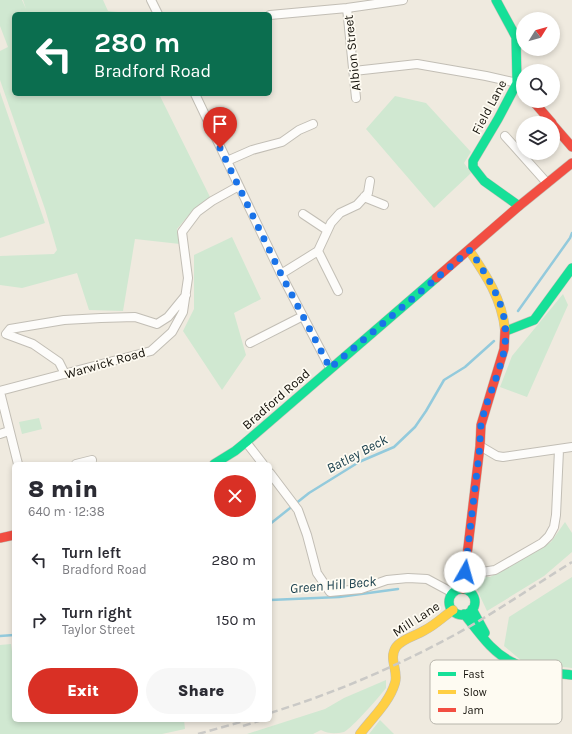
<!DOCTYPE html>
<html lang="en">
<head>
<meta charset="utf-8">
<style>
  body { margin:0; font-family:Karla,sans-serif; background:#f7f7f7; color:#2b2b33; height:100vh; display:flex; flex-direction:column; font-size:15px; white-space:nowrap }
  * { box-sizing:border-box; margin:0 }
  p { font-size:13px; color:#7c7c81 }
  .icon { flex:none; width:22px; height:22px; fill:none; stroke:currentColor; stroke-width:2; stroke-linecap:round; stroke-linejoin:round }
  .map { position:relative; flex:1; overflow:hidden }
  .details { position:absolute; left:12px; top:462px; width:260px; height:260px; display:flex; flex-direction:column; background:#fff; border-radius:6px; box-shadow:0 2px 6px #0003 }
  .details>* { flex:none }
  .hud { position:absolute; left:12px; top:12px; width:260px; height:84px; border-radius:6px; box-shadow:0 2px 6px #0003; background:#0b6e4f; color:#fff; overflow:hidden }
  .needle { width:26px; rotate:53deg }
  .tools { position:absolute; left:516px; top:12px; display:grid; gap:8px }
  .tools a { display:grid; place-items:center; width:44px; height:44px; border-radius:50%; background:#fff; box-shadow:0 2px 6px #0003; font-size:20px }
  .pin { position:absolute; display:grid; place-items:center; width:34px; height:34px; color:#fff; margin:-41px -17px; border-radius:50% 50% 50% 0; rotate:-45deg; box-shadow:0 0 4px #0007 }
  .pin .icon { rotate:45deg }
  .me { position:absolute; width:44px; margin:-22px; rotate:7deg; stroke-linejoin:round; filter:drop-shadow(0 0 3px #0008) }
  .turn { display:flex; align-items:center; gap:14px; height:84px; padding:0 16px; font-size:18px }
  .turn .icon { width:52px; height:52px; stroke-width:2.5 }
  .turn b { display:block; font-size:28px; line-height:34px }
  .round { display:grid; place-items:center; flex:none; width:42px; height:42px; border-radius:21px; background:#f7f7f7 }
  .summary { display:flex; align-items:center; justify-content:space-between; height:68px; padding:0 16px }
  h1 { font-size:24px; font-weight:800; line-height:30px }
  .primary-button { display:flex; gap:8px; margin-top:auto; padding:8px 16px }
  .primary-button a { flex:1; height:46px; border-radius:24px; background:#d93025; color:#fff; font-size:16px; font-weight:800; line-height:46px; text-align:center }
  .primary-button a+a { background:#f7f7f7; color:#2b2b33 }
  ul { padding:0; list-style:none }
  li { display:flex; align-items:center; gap:12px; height:60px; padding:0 16px }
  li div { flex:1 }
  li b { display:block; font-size:15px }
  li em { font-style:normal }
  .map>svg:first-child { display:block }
</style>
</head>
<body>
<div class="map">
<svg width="572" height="734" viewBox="0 0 572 734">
  <rect width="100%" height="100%" fill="#efeadf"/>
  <path fill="#d0e8d1" d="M 0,0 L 22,0 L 26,9 L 23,0 L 103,0 L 108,11 L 118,12 L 119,14 L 14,14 L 14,94 L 159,94 L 210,197 L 193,210 L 177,229 L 180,244 L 135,239 L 123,311 L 89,310 L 77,273 L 22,288 L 0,285 L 0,256 L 54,254 L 57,250 L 45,209 L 0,80 L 0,51 L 8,47 L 0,26 Z
    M 0,92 L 45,223 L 0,238 Z
    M 395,96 L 426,103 L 471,152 L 464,163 L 471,173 L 434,208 L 366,129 Z
    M 232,237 L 261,299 L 234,313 L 246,355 L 222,390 L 183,331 L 194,309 L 194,255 Z
    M 563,294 L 568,305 L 527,397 L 500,387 L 512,356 Z
    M 39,418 L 42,429 L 22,434 L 19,422 Z
    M 565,522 L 572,533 L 572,552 L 544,576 L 487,611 L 470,575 L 490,577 L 551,542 Z
    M 572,577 L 572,668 L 523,662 L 504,646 L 509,617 Z
    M 11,644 L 14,668 L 14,720 L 184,720 L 185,729 L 162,734 L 0,734 L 0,645 Z
    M 386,680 L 386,688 C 380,696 352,728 344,732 C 336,734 328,734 321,730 L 313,734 L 247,734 L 325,709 L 344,698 Z
    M 380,720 L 394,734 L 369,734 Z"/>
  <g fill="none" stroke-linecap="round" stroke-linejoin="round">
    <path stroke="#93cadc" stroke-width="2.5" d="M 518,311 L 570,238 L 572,233
      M 270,524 L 309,493 L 359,462 L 394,447 L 415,427 L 426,411 L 444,380 L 465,367 L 494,341
      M 270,600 L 339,597 L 398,589
      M 0,636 L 14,635"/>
    <defs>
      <path id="street" d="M 151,0 L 158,14
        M 347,8 L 356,98
        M 270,15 L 347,8 L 403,0
        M 354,71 L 417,64 L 486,76 L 517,83
        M 195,94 L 281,274 L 330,368
        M 505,136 L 547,183
        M 227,161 L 252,150 L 282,142 L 299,130 L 313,124
        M 364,197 L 384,205
        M 303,214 L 327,230
        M 318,251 L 338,291
        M 281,274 L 318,251 L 331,223 L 340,213 L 357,205 L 368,193 L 370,181
        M 250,343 L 303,316
        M 65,374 L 59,362 L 33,344 L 6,334 L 10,329 L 64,320 L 101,318 L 135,317 L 157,324 L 168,317 L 186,295
        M 0,391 L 151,351 L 172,332 L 183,312 L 188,278 L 182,232 L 197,212 L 212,201 L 239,186
        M 0,392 L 18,464
        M 0,434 L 9,431
        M 246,442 L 263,464
        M 480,446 L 497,456 L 503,457 L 572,447
        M 76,464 L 92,460
        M 270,473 L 298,510 L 307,535 L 317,573 L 330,592 L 361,589 L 387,580 L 408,578 L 427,579 L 453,593
        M 465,572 L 482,572 L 495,570 L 542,543 L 549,536 L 554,527 L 556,515 L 559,450"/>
      <path id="fast" d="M 496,0 L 516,37 L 517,83 L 498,119 L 473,161 L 473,167 L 484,181 L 519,206
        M 506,331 L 534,320 L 572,268
        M 214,464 L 235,451 L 246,442 L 436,278
        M449 602a13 13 0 1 1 26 0a13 13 0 1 1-26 0Z
        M 472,609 L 485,633
        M 464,614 C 478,631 491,652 512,662 C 529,672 552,673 572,675"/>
      <path id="slow" d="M 469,250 C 486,275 502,299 505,330
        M 360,734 C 372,718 389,703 395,683 C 399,671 388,659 396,647 C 403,638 416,636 425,630 C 435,625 444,616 453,610"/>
      <path id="jam" d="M 533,101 L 552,123
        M 553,125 L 572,147
        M 436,278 L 519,206 L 572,163
        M 0,538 L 14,535
        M 463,589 L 480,446 L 481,425 L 504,349 L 505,330"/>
    </defs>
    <use href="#street" stroke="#c2beb5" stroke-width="10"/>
    <use href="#fast" stroke="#c2beb5" stroke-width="10"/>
    <use href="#slow" stroke="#c2beb5" stroke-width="10"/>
    <use href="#jam" stroke="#c2beb5" stroke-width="10"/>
    <use href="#street" stroke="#fdfcfa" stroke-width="8"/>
    <use href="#fast" stroke="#16e098" stroke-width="9"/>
    <use href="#slow" stroke="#ffcf43" stroke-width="9"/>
    <use href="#jam" stroke="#f24e42" stroke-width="9"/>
    <path stroke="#cac9c6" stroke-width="2.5" stroke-dasharray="8 4" stroke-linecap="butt" d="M 270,713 C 338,692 405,663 467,628 C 503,607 537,584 572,562
      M 243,726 L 262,720
      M 198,734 L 248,720"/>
  </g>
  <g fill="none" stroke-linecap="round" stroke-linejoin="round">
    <path stroke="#1a73e8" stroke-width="7" stroke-dasharray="0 12.6" d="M 220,148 L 281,274 L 330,368 L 470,250 C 495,288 516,319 500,366 C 494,386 485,404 481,425 C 480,432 480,439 480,446 L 465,572"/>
  </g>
  <g text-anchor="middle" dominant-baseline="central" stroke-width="3.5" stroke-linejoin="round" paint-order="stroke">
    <g font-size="13" fill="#14110a" stroke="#fefbf2">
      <text transform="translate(352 53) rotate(-96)">Albion Street</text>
      <text transform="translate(489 107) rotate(-62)">Field Lane</text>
      <text transform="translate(105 363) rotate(-16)">Warwick Road</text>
      <text transform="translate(276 399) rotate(-41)">Bradford Road</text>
      <text transform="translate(416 619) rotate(-33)">Mill Lane</text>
    </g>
    <g font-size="14" font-style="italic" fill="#1c414e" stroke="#fefbf2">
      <text transform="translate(357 454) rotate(-28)">Batley Beck</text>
      <text transform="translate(333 585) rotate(-5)">Green Hill Beck</text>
    </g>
  </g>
  <rect x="430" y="660" width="132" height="64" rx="6" fill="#fefbf2" stroke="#b8b5ac" stroke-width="1"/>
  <rect x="438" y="672" width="18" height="4" fill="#16e098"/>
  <rect x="438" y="690" width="18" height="4" fill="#ffcf43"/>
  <rect x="438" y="708" width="18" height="4" fill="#f24e42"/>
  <g font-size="11" fill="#14110a">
    <text x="463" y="678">Fast</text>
    <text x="463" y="696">Slow</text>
    <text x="463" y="714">Jam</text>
  </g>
</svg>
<div class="tools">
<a><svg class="needle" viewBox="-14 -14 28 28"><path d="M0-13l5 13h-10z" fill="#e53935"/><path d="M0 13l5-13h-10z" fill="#7c7c81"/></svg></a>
<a><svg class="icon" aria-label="search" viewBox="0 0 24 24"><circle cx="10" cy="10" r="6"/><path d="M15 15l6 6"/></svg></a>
<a><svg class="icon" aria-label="layers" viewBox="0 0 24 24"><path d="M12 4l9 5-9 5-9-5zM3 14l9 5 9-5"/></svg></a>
</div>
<div class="pin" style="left:220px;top:148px;background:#d93025"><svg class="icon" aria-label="arrive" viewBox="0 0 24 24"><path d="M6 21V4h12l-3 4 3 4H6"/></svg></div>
<svg class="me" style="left:465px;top:572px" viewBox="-20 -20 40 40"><circle r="19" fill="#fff"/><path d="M0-13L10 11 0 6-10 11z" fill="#1a73e8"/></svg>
<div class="hud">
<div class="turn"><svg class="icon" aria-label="left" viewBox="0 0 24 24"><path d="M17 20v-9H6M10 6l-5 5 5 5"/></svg><div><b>280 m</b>Bradford Road</div></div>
</div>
<section class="details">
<div class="summary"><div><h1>8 min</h1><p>640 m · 12:38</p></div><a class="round" style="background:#d93025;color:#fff"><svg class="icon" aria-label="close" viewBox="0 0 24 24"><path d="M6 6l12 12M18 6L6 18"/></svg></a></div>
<ul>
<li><svg class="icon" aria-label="left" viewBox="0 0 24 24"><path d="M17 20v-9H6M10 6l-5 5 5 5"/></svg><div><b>Turn left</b><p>Bradford Road</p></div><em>280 m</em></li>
<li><svg class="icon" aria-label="right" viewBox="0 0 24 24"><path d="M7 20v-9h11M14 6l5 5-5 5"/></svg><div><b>Turn right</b><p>Taylor Street</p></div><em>150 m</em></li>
</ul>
<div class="primary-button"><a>Exit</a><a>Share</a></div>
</section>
</div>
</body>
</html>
